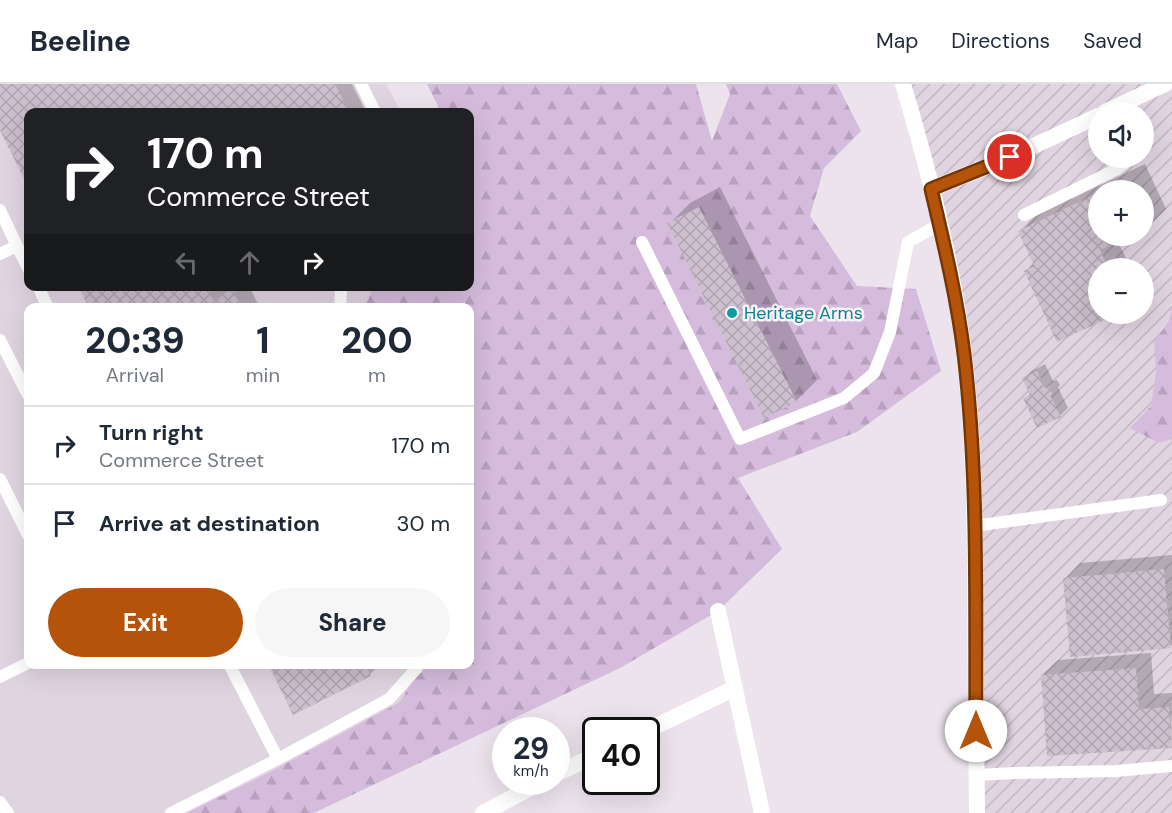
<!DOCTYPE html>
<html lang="en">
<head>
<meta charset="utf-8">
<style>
  body { margin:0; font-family:"DM Sans",sans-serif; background:#f6f6f7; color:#1f2937; height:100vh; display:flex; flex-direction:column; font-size:22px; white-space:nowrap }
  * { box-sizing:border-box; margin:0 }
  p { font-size:20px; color:#747a83 }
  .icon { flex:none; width:33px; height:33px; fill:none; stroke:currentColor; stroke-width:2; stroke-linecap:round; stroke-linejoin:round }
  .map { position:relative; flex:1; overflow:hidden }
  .panel { position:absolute; left:24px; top:219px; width:450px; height:366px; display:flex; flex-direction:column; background:#fff; border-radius:12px; box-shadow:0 6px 24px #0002 }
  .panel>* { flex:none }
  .top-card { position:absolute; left:24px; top:24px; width:450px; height:183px; border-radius:12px; box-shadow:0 6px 24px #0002; background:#202124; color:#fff; overflow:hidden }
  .buttons { position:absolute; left:1088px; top:18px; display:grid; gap:12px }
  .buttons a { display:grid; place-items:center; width:66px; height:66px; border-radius:50%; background:#fff; box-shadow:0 6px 24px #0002; font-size:30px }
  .speed { position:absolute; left:492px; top:633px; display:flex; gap:12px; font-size:30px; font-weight:700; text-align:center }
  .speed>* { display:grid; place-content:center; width:78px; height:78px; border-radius:50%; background:#fff; box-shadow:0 6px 24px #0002; line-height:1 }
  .speed small { font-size:15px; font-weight:400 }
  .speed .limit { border:3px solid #111; border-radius:9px; background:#fff; color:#111 }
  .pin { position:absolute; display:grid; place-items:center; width:51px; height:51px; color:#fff; margin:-26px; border:3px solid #fff; border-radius:50%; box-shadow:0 2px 6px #0007 }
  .me { position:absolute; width:66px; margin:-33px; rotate:0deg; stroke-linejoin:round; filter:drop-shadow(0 0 4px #0008) }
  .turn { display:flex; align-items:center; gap:21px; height:126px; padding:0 24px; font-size:27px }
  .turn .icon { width:78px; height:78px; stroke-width:2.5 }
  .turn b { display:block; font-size:42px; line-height:51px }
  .lanes { display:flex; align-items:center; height:57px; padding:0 24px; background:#0003; justify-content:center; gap:30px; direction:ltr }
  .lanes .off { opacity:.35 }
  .eta { display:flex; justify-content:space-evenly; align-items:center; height:102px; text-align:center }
  .eta b { font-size:36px; font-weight:800; line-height:42px }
  .primary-button { display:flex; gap:12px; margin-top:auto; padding:12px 24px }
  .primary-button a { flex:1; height:69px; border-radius:36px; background:#b45309; color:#fff; font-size:24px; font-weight:800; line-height:69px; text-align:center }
  .primary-button a+a { background:#f6f6f7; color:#1f2937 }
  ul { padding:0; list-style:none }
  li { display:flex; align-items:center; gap:18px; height:78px; padding:0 24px; border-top:2px solid #e0e1e3 }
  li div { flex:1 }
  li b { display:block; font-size:22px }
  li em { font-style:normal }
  header { display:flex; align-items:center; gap:36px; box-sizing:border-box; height:84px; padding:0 30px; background:#fff; border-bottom:2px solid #e0e1e3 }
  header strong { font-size:28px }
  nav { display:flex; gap:33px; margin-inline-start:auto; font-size:21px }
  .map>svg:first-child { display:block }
</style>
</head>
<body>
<header>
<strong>Beeline</strong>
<nav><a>Map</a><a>Directions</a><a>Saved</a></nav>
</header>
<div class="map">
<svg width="1172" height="729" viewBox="0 0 1172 729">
  <defs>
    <pattern id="industrial-furrows" width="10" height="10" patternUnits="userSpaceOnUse" patternTransform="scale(1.5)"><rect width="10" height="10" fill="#e0d4e0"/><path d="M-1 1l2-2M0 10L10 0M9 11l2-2" fill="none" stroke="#c1b6c1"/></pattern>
    <pattern id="forest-firs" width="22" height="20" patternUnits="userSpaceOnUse" patternTransform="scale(1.5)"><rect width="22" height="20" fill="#d5bcdd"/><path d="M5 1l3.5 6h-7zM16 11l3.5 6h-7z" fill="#b8a1be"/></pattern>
    <pattern id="building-cross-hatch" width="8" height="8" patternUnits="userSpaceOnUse" patternTransform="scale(1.5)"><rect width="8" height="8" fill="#cdbfcd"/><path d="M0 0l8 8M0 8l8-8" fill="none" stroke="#b1a4b1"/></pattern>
  </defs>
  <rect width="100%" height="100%" fill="#ece3ec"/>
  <path fill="#e0d4e0" d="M 0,0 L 386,0 L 401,28 L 28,28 L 28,202 L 381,203 L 376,223 L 28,224 L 28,580 L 421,581 L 405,626 L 200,729 L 0,729 Z"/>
  <path fill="url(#industrial-furrows)" fill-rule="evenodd" d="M 903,0 L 1172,0 L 1172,729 L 977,729 L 964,270 ZM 1098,28 L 1143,28 L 1143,74 L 1098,74 ZM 1098,106 L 1143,106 L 1143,152 L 1098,152 ZM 1098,184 L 1143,184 L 1143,230 L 1098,230 Z"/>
  <path fill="url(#forest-firs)" d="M 427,0 L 696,0 L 712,57 L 730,10 L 726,0 L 837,0 L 861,47 L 824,84 L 810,132 L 857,202 L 916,205 L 941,287 L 857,348 L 738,394 L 782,465 L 718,527 L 620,584 L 314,729 L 187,729 L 272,687 L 400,618 L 422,581 L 470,580 L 470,224 L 365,223 L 373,203 L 470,202 L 470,28 L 438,28 L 438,22 Z
    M 1172,224 L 1172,355 L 1159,359 L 1130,344 L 1151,322 L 1156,288 L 1154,258 L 1169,237 Z"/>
  <path fill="#0003" d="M 0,0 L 352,0 L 366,28 L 28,28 L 28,99 L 0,43 Z
    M 1145,80 L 1166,125 L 1151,140 L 1143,144 L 1143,106 L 1098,106 L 1098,152 L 1127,152 L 1117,156 L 1131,184 L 1098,184 L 1098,230 L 1114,230 L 1058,256 L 1026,187 L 1034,178 L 1020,147 L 1035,132 Z
    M 720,103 L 817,296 L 796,317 L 669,140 L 690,119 Z
    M 80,202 L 224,202 L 225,204 L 228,202 L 249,202 L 260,224 L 91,224 Z
    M 1045,280 L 1053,297 L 1057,296 L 1060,301 L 1058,303 L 1068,324 L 1060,332 L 1025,314 L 1031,309 L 1024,294 L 1032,287 Z
    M 1172,471 L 1172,561 L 1170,563 L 1065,495 L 1080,479 Z
    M 1151,569 L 1154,610 L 1172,609 L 1171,662 L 1042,591 L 1058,576 Z
    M 269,580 L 380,580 L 370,590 Z"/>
  <path fill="url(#building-cross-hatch)" d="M 0,0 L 335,0 L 349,28 L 28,28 L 28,103 L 0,46 Z
    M 1129,94 L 1135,106 L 1103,106 Z
    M 1098,109 L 1098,152 L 1131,152 L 1100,166 L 1108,184 L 1098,184 L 1098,230 L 1117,230 L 1057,258 L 1024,187 L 1034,182 L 1018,147 Z
    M 699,123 L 797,318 L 764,334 L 667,139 Z
    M 1143,123 L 1152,142 L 1143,146 Z
    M 78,202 L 207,202 L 213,215 L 233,205 L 243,224 L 89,224 Z
    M 1037,287 L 1045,304 L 1049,302 L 1053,310 L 1050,311 L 1061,333 L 1037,344 L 1023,314 L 1030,311 L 1022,294 Z
    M 1164,485 L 1171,564 L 1070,573 L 1063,494 Z
    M 268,580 L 365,580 L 371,592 L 293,631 Z
    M 1136,584 L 1139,625 L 1169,623 L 1172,664 L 1047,672 L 1041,591 Z"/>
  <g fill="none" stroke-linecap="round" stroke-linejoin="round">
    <path stroke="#fff" stroke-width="12" d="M 361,0 L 375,28
      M 0,126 L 17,162
      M 1024,131 L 1117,85 L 1132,74
      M 642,158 L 740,355 L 844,314 L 874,289 L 890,248 L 908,158 L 940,140
      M 0,170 L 17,162 L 28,184
      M 38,202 L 48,224
      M 340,224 L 341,207 L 342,202
      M 0,256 L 28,311
      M 0,395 L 28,451
      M 974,442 L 1161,416
      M 229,580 L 278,675 L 389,615 L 417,584 L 418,580
      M 0,593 L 28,579
      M 976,691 L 1015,689 L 1116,687 L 1172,682
      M 0,718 L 8,729
      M 171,729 L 278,675"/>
    <path stroke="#fff" stroke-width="16" d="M 1105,28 L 1165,0
      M 931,105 L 1010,73 L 1098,32
      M 718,527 L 762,729
      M 646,647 L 735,604
      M 556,690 L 596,671
      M 483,729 L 542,698"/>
    <path stroke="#fff" stroke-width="16" d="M 903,0 C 929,88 953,179 964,270 C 974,351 975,434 975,515 C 976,587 976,658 977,729"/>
  </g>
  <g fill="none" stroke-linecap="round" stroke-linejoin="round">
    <defs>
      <path id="route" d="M 976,647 C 975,522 979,395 964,270 C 957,214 944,160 931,105 L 1010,73"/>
    </defs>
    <use href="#route" stroke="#753606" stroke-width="15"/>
    <use href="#route" stroke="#b45309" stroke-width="10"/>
  </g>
  <circle fill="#0f9aa8" stroke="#f9f3f9" stroke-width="2" cx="732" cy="229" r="6"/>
  <g text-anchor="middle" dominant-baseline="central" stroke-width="5" stroke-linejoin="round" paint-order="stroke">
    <g font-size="18" fill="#0d838f" stroke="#f9f3f9" text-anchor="start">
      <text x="744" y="229">Heritage Arms</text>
    </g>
  </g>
</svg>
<div class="buttons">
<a><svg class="icon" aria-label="sound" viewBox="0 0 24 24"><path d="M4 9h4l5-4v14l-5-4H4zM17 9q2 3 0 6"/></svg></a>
<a>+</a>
<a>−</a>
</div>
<div class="speed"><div>29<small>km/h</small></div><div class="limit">40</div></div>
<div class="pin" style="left:1010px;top:73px;background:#d93025"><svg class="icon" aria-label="arrive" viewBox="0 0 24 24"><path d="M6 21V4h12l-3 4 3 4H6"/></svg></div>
<svg class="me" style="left:976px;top:647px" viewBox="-20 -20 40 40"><circle r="19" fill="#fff"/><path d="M0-13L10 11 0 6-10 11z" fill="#b45309"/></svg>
<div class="top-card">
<div class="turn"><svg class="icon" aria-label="right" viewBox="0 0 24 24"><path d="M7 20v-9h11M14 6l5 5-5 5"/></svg><div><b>170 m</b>Commerce Street</div></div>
<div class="lanes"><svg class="icon off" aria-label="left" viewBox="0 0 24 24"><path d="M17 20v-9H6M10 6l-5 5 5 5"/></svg><svg class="icon off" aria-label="ahead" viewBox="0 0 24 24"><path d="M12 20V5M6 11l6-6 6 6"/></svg><svg class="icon" aria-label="right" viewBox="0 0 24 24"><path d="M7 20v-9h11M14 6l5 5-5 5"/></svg></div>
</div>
<section class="panel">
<div class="eta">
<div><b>20:39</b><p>Arrival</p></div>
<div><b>1</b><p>min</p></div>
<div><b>200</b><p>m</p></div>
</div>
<ul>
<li><svg class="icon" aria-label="right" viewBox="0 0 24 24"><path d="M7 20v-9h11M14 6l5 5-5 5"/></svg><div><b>Turn right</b><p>Commerce Street</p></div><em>170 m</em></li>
<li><svg class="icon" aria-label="arrive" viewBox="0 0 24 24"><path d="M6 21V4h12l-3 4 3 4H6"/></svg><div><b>Arrive at destination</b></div><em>30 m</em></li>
</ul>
<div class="primary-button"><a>Exit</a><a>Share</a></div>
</section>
</div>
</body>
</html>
